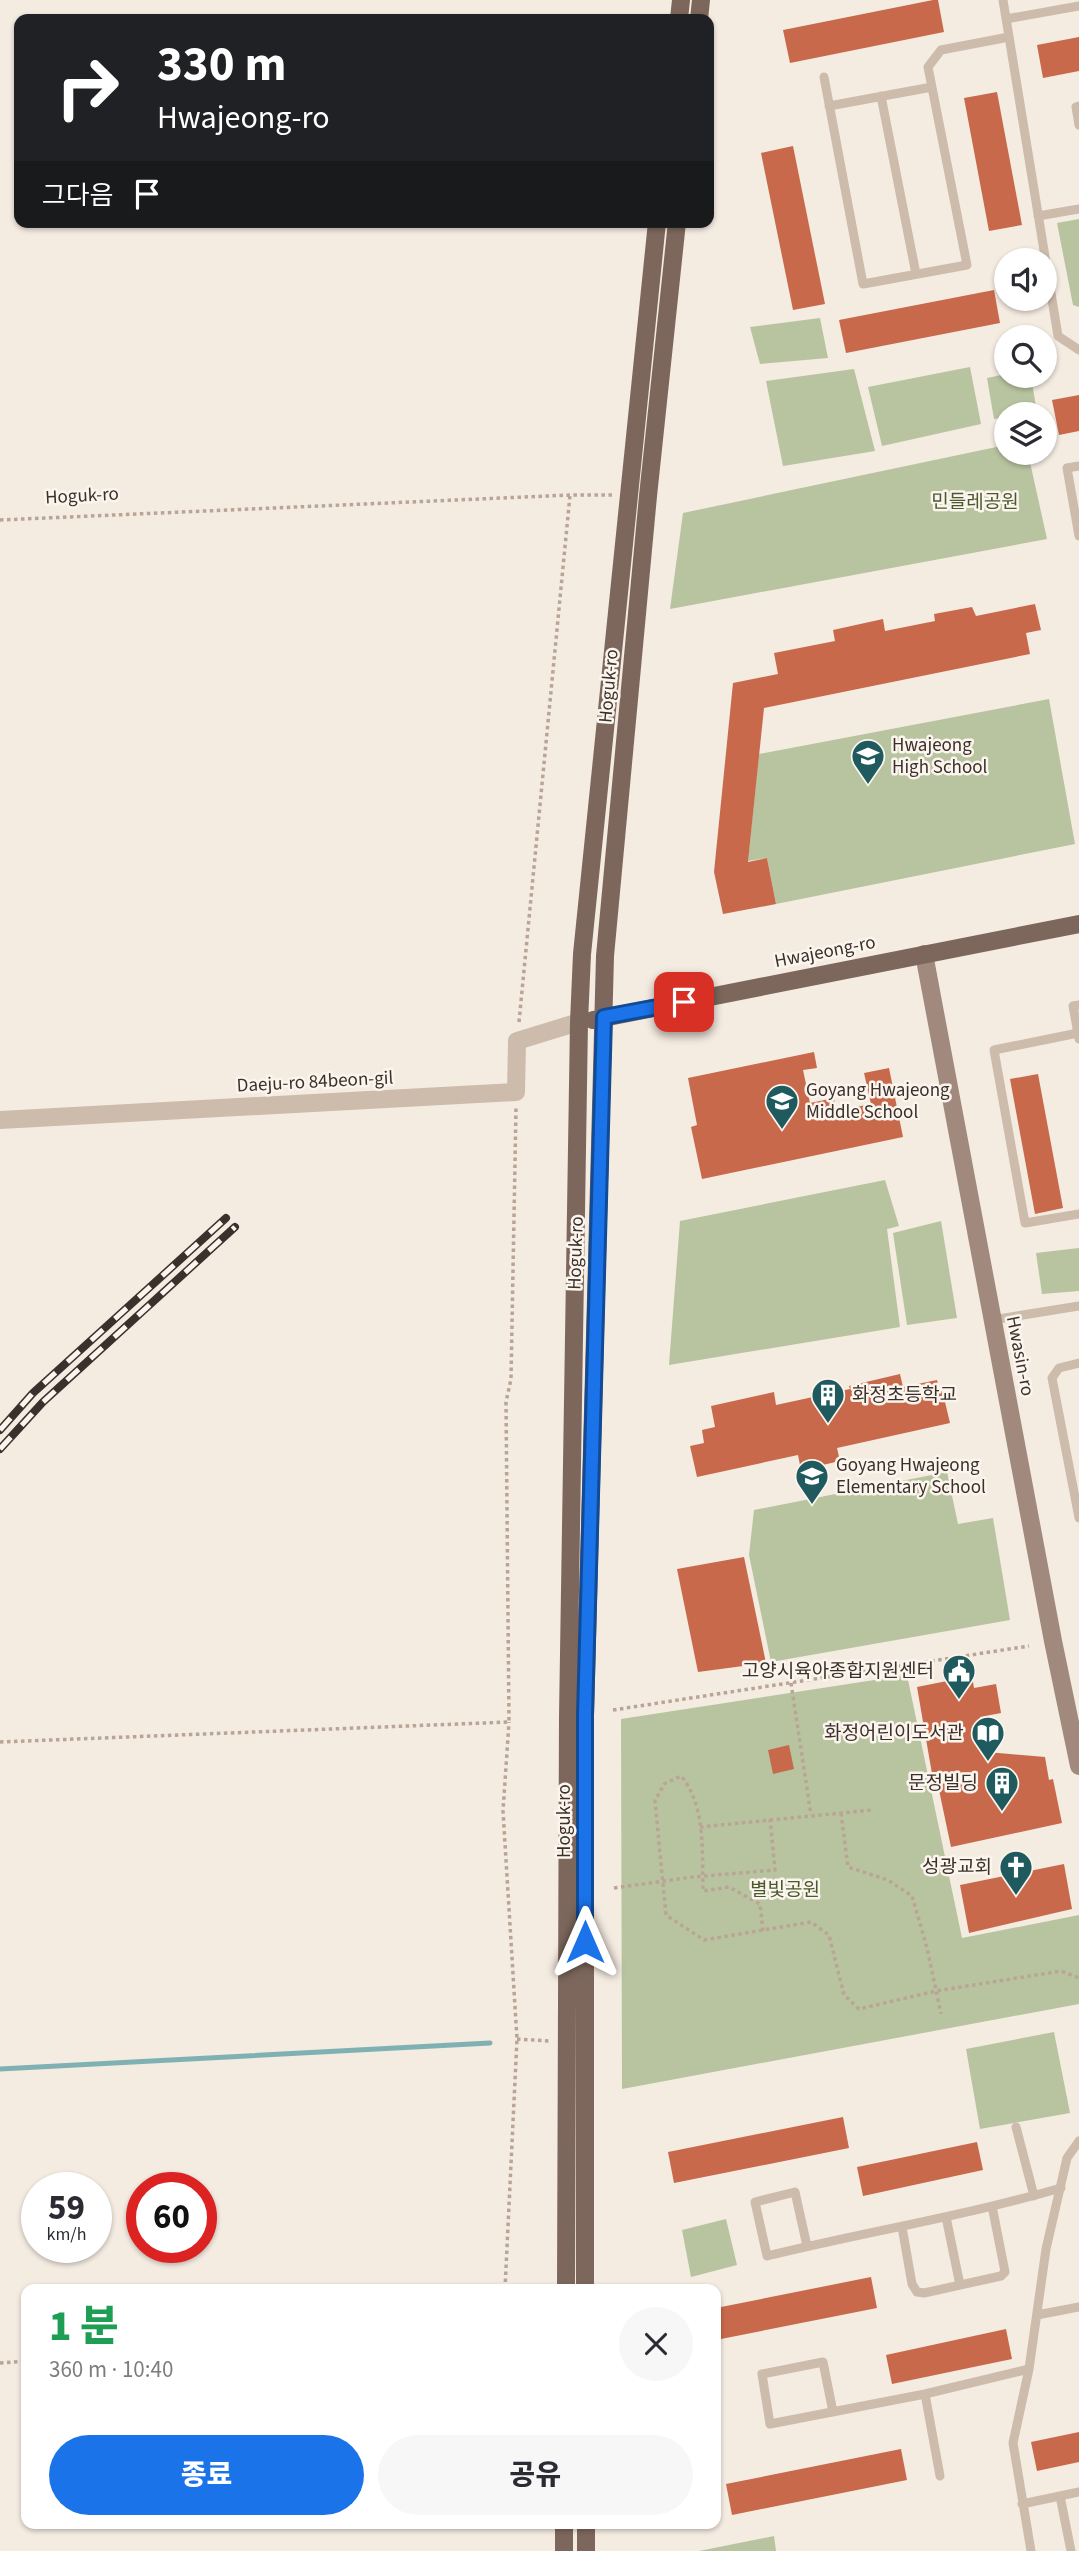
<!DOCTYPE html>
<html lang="ko">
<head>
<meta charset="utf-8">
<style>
  body { margin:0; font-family:"Source Sans 3","Noto Sans KR",sans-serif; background:#f7f7f7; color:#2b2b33; height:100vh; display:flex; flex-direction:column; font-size:26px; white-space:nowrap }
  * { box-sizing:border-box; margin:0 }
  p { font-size:23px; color:#7c7c81 }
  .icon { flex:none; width:38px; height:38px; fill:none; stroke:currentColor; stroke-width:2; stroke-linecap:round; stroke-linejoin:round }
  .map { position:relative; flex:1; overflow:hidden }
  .details { position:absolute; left:21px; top:2284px; width:700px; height:245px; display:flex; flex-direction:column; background:#fff; border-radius:14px; box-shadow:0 2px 5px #0004 }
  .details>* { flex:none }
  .hud { position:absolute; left:14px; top:14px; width:700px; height:214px; border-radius:14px; box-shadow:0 2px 5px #0004; background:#202124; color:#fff; overflow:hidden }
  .controls { position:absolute; left:994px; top:248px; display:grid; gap:14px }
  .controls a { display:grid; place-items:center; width:63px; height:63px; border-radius:50%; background:#fff; box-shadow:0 2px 5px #0004; font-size:35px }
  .speed { position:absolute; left:21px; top:2172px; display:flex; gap:14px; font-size:35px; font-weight:700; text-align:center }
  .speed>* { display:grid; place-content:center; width:91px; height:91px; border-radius:50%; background:#fff; box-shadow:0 2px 5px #0004; line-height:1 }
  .speed small { font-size:18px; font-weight:400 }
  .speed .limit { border:10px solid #d22; background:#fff; color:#111 }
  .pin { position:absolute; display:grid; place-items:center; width:60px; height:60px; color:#fff; margin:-30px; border-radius:14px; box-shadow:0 4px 10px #0006 }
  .me { position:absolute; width:77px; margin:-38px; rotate:0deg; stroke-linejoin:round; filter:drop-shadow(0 0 5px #0008) }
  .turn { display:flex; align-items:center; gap:24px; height:147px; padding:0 28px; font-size:32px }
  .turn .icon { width:91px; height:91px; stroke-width:2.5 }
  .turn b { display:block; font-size:49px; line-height:60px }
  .then { display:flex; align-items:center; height:66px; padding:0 28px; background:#0003; gap:14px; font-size:26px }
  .round { display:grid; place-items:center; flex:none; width:74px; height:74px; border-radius:37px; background:#f7f7f7 }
  .summary { display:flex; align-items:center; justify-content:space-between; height:119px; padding:0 28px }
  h1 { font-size:42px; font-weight:800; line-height:52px; color:#1e9e55 }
  .action { display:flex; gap:14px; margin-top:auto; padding:14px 28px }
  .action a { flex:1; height:80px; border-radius:42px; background:#1a73e8; color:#fff; font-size:28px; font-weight:800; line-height:80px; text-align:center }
  .action a+a { background:#f7f7f7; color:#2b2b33 }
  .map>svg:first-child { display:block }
</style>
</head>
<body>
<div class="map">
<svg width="1079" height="2551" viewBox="0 0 1079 2551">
  <rect width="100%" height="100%" fill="#f4ebe1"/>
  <path fill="#b8c4a0" d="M 1079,219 L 1079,307 L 1073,305 L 1057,223 Z
    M 820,318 L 828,358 L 760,364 L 750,327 Z
    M 970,367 L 981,424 L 882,446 L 868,387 Z
    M 854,369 L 875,451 L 783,466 L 766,381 Z
    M 1006,374 L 1006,376 L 1031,376 L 1037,413 L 1006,415 L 1006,417 L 994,419 L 987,378 Z
    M 1006,445 L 1006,453 L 1028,453 L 1047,539 L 670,609 L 683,513 Z
    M 1049,699 L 1075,844 L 776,904 L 767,858 L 748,861 L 759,754 Z
    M 885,1180 L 899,1226 L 887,1229 L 900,1327 L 669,1365 L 680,1221 Z
    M 941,1221 L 957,1318 L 907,1325 L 893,1233 Z
    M 1079,1248 L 1079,1291 L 1042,1294 L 1036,1253 Z
    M 947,1472 L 958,1524 L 993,1518 L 1010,1620 L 771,1662 L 749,1555 L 754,1510 Z
    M 907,1675 L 962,1938 L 1079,1915 L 1079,2004 L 622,2089 L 621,1719 Z
    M 1054,2032 L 1070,2113 L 980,2129 L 966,2049 Z
    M 726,2219 L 737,2265 L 691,2277 L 682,2230 Z
    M 774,2536 L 776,2551 L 699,2551 Z"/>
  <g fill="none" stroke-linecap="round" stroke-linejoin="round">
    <path stroke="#7fb0b2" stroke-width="5" d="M 0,2069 L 490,2043"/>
  </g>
  <path fill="#c8694b" d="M 933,0 L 938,0 L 944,32 L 790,63 L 783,30 Z
    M 1079,37 L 1079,71 L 1043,78 L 1037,45 Z
    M 997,92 L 1022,225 L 989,231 L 964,98 Z
    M 793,146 L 825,304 L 793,310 L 761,153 Z
    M 994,290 L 1000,323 L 846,353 L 839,320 Z
    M 1079,395 L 1079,431 L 1059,435 L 1052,400 Z
    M 1035,604 L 1041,630 L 1026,633 L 1030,654 L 764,708 L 748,862 L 767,858 L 776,904 L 723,914 L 714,872 L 733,683 L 778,674 L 774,653 L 835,641 L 833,630 L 883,619 L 885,631 L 935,621 L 934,614 L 972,607 L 976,616 Z
    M 814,1052 L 817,1068 L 803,1070 L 810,1103 L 834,1098 L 836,1111 L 871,1104 L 864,1073 L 889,1068 L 903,1137 L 702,1179 L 691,1127 L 697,1125 L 688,1078 Z
    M 1038,1074 L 1063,1208 L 1035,1214 L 1010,1079 Z
    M 900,1374 L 903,1387 L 937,1380 L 939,1389 L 947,1396 L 945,1402 L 950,1423 L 837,1448 L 840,1461 L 801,1470 L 798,1455 L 697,1477 L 690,1446 L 704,1443 L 702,1430 L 715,1427 L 711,1406 L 774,1392 L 776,1405 L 850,1389 L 849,1386 Z
    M 744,1557 L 766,1663 L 698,1672 L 677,1569 Z
    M 972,1676 L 974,1688 L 996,1684 L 1001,1713 L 980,1717 L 987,1752 L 1045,1757 L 1049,1780 L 1053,1779 L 1062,1823 L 951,1847 L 939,1790 L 935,1791 L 917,1687 Z
    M 789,1745 L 794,1769 L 773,1774 L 768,1750 Z
    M 1064,1864 L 1072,1909 L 969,1933 L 960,1885 Z
    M 843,2117 L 849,2148 L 674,2183 L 668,2152 Z
    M 977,2142 L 983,2170 L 863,2196 L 857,2167 Z
    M 871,2277 L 877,2308 L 716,2340 L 716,2308 Z
    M 1006,2329 L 1012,2359 L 892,2384 L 886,2355 Z
    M 1079,2432 L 1079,2462 L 1037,2471 L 1031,2442 Z
    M 901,2449 L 907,2480 L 732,2515 L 726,2484 Z"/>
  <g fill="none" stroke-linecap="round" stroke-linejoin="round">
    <path stroke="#b9a596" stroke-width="3.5" stroke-dasharray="3.5 3.5" stroke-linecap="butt" d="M 0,520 L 570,495 L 613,495
      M 519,1022 L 570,495
      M 791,1683 L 811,1815
      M 613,1710 L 1029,1646
      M 0,1742 L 509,1722 L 506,1402 L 511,1379 L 516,1108
      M 841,1813 L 848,1867 L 888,1880 L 912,1896 L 927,1948 L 941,2014
      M 700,1827 L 872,1810
      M 614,1888 L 693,1877 L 775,1870 L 770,1819
      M 763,1931 L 760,1904 L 729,1887 L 703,1891 C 702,1854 706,1805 681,1776 L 664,1784 L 655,1801 L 666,1915 L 704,1940 L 811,1922 L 829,1935 L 844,1995 L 859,2009 L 936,1991 L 1061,1971 L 1079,1978
      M 517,2039 L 549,2041
      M 505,2289 L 517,2039 L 503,1811 L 509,1722
      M 0,2363 L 26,2361"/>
    <path stroke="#cdbbac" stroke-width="9" d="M 1003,0 L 1058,336 L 1079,350
      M 1006,19 L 1079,6
      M 824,77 L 863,284 L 967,265 L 928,67 L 941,50 L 1009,37
      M 881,96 L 916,274
      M 829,106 L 932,87
      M 1079,106 L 1076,107 L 1079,125
      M 1038,216 L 1079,209
      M 1079,466 L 1067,468 L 1079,536
      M 1079,1005 L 1073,1006 L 1079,1039
      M 1078,1033 L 994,1050 L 1025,1223 L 1079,1214
      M 992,1320 L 1079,1306
      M 1079,1363 L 1059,1368 L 1052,1378 L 1079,1518
      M 1016,2127 L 1034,2196
      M 946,2217 L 960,2285
      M 902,2227 L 912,2284 L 917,2292 L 924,2293 L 1001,2276 L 1005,2272 L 992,2206
      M 807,2246 L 795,2192 L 755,2202 L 767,2256 C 865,2232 964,2216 1061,2188
      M 1037,2315 L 1079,2307
      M 925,2394 L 940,2476
      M 833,2412 L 823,2362 L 762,2374 L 770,2424 L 925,2394 L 1029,2369
      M 1060,2496 L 1071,2551
      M 1022,2504 L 1079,2492
      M 1031,2551 L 1013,2443 L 1029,2369 L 1046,2249 L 1067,2158 L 1079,2141"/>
    <path stroke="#cdbbac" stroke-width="18" d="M 0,1120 L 516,1092 L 517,1041 L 579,1022"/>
    <path stroke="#a18a7d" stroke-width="18" d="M 924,954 L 1053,1641 L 1079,1766"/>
    <path stroke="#7d675c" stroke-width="18" d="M 679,19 L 681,0
      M 699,19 L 701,0
      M 593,1020 L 1079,924
      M 566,2289 L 568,1717 L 579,1022 L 582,954 L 657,222
      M 585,2289 L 585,1715 L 605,956 L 648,496 L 677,222
      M 586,2524 L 586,2551
      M 564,2551 L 564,2524"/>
    <defs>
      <path id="rail" d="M 0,1430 L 33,1393 L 226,1218
        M 0,1449 L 43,1402 L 235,1227"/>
    </defs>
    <use href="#rail" stroke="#3b302b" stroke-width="8"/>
    <use href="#rail" stroke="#fbf5ee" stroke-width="5" stroke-dasharray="16" stroke-linecap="butt"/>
  </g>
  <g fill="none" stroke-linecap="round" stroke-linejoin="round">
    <defs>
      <path id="route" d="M 585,1942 L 585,1715 L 604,1017 L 684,1002"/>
    </defs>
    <use href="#route" stroke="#114b97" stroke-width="18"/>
    <use href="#route" stroke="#1a73e8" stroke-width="12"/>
  </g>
  <defs>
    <symbol id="school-pin" viewBox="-11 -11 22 30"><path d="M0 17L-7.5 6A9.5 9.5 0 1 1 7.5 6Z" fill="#1f5a5e" stroke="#fbf5ee"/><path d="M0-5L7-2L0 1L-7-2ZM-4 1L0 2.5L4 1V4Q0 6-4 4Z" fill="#fff"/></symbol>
    <symbol id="building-pin" viewBox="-11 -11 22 30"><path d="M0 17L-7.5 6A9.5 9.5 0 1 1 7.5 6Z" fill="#1f5a5e" stroke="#fbf5ee"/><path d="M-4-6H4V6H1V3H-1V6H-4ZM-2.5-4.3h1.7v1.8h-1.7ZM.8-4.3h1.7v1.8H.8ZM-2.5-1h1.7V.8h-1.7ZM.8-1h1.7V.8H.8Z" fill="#fff"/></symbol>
    <symbol id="civic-pin" viewBox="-11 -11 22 30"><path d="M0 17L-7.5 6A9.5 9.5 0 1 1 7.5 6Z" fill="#1f5a5e" stroke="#fbf5ee"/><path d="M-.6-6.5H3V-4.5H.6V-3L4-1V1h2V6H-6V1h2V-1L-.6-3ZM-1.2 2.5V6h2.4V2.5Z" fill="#fff"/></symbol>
    <symbol id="library-pin" viewBox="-11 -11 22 30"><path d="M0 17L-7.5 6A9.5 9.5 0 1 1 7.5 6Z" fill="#1f5a5e" stroke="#fbf5ee"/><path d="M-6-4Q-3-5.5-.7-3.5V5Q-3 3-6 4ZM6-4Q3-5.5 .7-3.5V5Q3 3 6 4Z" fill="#fff"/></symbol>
    <symbol id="church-pin" viewBox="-11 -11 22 30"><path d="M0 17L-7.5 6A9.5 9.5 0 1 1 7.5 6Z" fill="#1f5a5e" stroke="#fbf5ee"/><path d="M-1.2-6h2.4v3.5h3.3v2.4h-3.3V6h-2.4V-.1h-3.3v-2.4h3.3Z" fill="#fff"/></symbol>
  </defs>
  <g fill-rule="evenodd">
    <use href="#school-pin" x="849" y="737" width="38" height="52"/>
    <use href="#school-pin" x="763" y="1082" width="38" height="52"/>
    <use href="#building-pin" x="809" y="1376" width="38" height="52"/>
    <use href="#school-pin" x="793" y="1457" width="38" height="52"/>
    <use href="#civic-pin" x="940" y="1652" width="38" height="52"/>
    <use href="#library-pin" x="969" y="1714" width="38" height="52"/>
    <use href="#building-pin" x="983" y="1764" width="38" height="52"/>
    <use href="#church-pin" x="997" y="1848" width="38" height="52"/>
  </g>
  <g text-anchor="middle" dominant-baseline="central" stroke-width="5" stroke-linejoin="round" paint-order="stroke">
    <g font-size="19" fill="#3b302b" stroke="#fbf5ee">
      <text transform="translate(82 496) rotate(-3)">Hoguk-ro</text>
      <text transform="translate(609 686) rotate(-85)">Hoguk-ro</text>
      <text transform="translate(825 952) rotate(-11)">Hwajeong-ro</text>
      <text transform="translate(315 1082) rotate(-3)">Daeju-ro 84beon-gil</text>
      <text transform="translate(576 1253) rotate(-88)">Hoguk-ro</text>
      <text transform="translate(1020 1356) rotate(79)">Hwasin-ro</text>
      <text transform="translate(564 1821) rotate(-90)">Hoguk-ro</text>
    </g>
    <g font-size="19" fill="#4a5a2e" stroke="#fbf5ee">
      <text x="975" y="502">민들레공원</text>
      <text x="785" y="1890">별빛공원</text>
    </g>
    <g font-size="19" fill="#3b302b" stroke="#fbf5ee" text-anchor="start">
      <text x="892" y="745">Hwajeong<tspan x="892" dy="22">High School</tspan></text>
      <text x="806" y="1090">Goyang Hwajeong<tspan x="806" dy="22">Middle School</tspan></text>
      <text x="852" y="1395">화정초등학교</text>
      <text x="836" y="1465">Goyang Hwajeong<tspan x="836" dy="22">Elementary School</tspan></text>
      <text x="934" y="1671" text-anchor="end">고양시육아종합지원센터</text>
      <text x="964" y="1733" text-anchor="end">화정어린이도서관</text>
      <text x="978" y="1783" text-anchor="end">문정빌딩</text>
      <text x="992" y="1867" text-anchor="end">성광교회</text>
    </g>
  </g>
</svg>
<div class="controls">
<a><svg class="icon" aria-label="sound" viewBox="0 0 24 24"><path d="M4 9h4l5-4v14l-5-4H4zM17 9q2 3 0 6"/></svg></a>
<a><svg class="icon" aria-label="search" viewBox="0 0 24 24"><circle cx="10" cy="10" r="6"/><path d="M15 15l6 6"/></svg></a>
<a><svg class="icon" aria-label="layers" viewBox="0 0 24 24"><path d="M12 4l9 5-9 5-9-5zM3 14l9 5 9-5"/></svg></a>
</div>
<div class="speed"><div>59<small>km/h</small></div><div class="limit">60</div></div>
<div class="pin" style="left:684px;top:1002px;background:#d93025"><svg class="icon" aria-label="arrive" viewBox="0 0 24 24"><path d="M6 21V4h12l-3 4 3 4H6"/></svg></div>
<svg class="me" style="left:585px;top:1942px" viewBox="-20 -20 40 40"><path d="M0-17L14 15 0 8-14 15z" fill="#1a73e8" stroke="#fff" stroke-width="4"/></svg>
<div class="hud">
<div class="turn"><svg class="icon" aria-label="right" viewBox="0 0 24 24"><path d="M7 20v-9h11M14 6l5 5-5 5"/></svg><div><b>330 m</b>Hwajeong-ro</div></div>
<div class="then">그다음<svg class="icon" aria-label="arrive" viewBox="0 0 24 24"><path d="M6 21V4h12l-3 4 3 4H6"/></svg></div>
</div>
<section class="details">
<div class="summary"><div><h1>1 분</h1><p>360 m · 10:40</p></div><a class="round"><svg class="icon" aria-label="close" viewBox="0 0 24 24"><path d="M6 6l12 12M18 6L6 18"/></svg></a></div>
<div class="action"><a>종료</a><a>공유</a></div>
</section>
</div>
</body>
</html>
